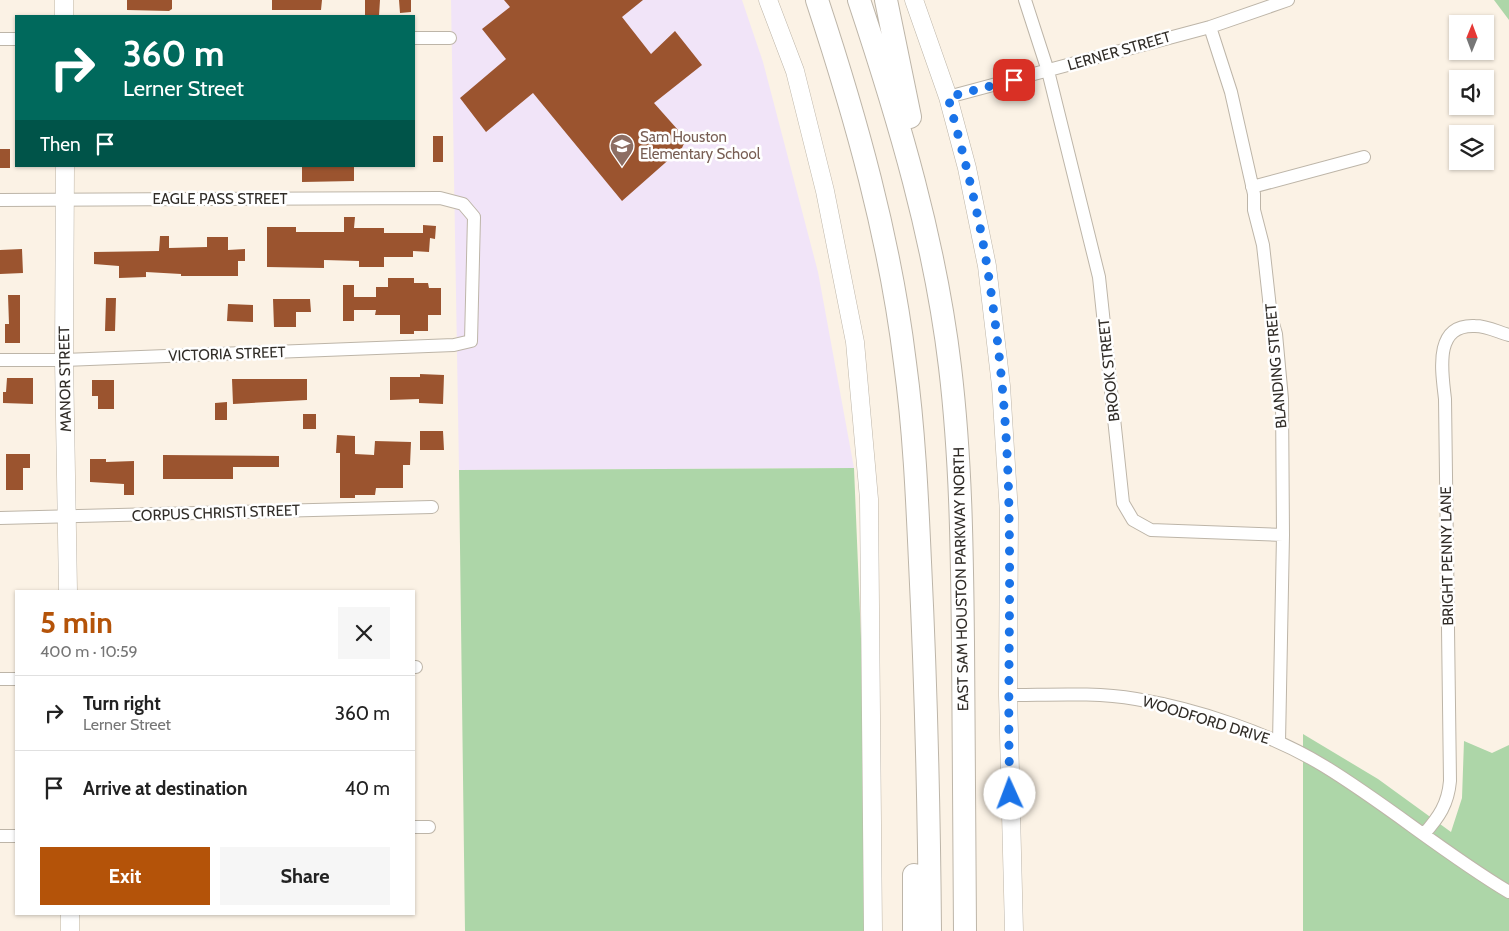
<!DOCTYPE html>
<html lang="en">
<head>
<meta charset="utf-8">
<style>
  body { margin:0; font-family:Cabin,sans-serif; background:#f6f6f6; color:#222; height:100vh; display:flex; flex-direction:column; font-size:19px; white-space:nowrap }
  * { box-sizing:border-box; margin:0 }
  p { font-size:16px; color:#767676 }
  .icon { flex:none; width:28px; height:28px; fill:none; stroke:currentColor; stroke-width:2; stroke-linecap:round; stroke-linejoin:round }
  .map { position:relative; flex:1; overflow:hidden }
  .panel { position:absolute; left:15px; top:590px; width:400px; height:325px; display:flex; flex-direction:column; background:#fff; border-radius:0px; box-shadow:0 1px 4px #0004 }
  .panel>* { flex:none }
  .banner { position:absolute; left:15px; top:15px; width:400px; height:152px; border-radius:0px; box-shadow:0 1px 4px #0004; background:#00695c; color:#fff; overflow:hidden }
  .needle { width:32px; rotate:1deg }
  .buttons { position:absolute; left:1449px; top:15px; display:grid; gap:10px }
  .buttons a { display:grid; place-items:center; width:45px; height:45px; border-radius:0px; background:#fff; box-shadow:0 1px 4px #0004; font-size:25px }
  .pin { position:absolute; display:grid; place-items:center; width:42px; height:42px; color:#fff; margin:-21px; border-radius:10px; box-shadow:0 2px 8px #0006 }
  .me { position:absolute; width:55px; margin:-28px; rotate:358deg; stroke-linejoin:round; filter:drop-shadow(0 0 4px #0008) }
  .turn { display:flex; align-items:center; gap:18px; height:105px; padding:0 25px; font-size:22px }
  .turn .icon { width:65px; height:65px; stroke-width:2.5 }
  .turn b { display:block; font-size:35px; line-height:42px }
  .then { display:flex; align-items:center; height:48px; padding:0 25px; background:#0003; gap:10px; font-size:19px }
  .round { display:grid; place-items:center; flex:none; width:52px; height:52px; border-radius:0px; background:#f6f6f6 }
  .head { display:flex; align-items:center; justify-content:space-between; height:85px; padding:0 25px }
  h1 { font-size:30px; font-weight:700; line-height:38px; color:#b45309 }
  .action { display:flex; gap:10px; margin-top:auto; padding:10px 25px }
  .action a { flex:1; height:58px; border-radius:0px; background:#b45309; color:#fff; font-size:20px; font-weight:700; line-height:58px; text-align:center }
  .action a+a { background:#f6f6f6; color:#222 }
  ul { padding:0; list-style:none }
  li { display:flex; align-items:center; gap:15px; height:75px; padding:0 25px; border-top:1px solid #e0e0e0 }
  li div { flex:1 }
  li b { display:block; font-size:19px }
  li em { font-style:normal }
  .map>svg:first-child { display:block }
</style>
</head>
<body>
<div class="map">
<svg width="1509" height="931" viewBox="0 0 1509 931">
  <rect width="100%" height="100%" fill="#fbf2e5"/>
  <path fill="#f1e4f8" d="M 451,0 L 742,0 L 763,62 L 818,272 L 854,468 L 459,470 Z"/>
  <path fill="#add6a8" d="M 1494,0 L 1509,0 L 1509,20 Z
    M 854,468 L 867,784 L 866,931 L 465,931 L 459,470 Z
    M 1303,734 L 1378,779 L 1451,832 L 1462,798 L 1464,741 L 1492,753 L 1509,745 L 1509,931 L 1303,931 Z"/>
  <path fill="#9b542f" d="M 127,0 L 172,0 L 172,9 L 169,11 L 127,10 Z
    M 272,0 L 322,0 L 321,10 L 272,10 Z
    M 365,0 L 380,0 L 379,16 L 365,16 Z
    M 399,0 L 411,0 L 411,12 L 400,13 Z
    M 504,0 L 643,0 L 622,17 L 651,54 L 675,31 L 702,65 L 654,103 L 686,139 L 682,148 L 622,201 L 533,93 L 486,132 L 460,98 L 506,59 L 482,29 L 510,7 Z
    M 433,136 L 443,136 L 443,162 L 433,162 Z
    M 0,149 L 10,149 L 10,168 L 0,168 Z
    M 302,166 L 354,166 L 354,181 L 302,182 Z
    M 344,217 L 355,217 L 354,228 L 384,228 L 384,233 L 423,233 L 423,225 L 436,226 L 435,239 L 430,238 L 429,252 L 413,251 L 413,257 L 384,257 L 384,267 L 359,267 L 359,261 L 324,260 L 324,268 L 267,267 L 267,227 L 296,227 L 296,232 L 344,232 Z
    M 160,236 L 169,236 L 169,248 L 207,247 L 207,237 L 228,237 L 228,250 L 245,249 L 245,261 L 238,261 L 238,276 L 181,276 L 181,274 L 146,272 L 146,277 L 119,278 L 119,266 L 94,264 L 94,252 L 159,251 Z
    M 22,249 L 23,273 L 0,274 L 0,250 Z
    M 388,278 L 414,278 L 414,283 L 428,283 L 429,288 L 441,288 L 441,315 L 428,315 L 428,331 L 414,331 L 414,334 L 400,334 L 400,315 L 375,315 L 376,310 L 354,310 L 354,321 L 343,321 L 343,285 L 354,285 L 354,297 L 376,297 L 376,287 L 388,287 Z
    M 8,295 L 20,295 L 20,343 L 5,343 L 5,324 L 9,324 Z
    M 106,298 L 116,298 L 115,331 L 105,331 Z
    M 273,299 L 310,299 L 311,312 L 296,312 L 296,327 L 274,327 Z
    M 228,304 L 253,305 L 253,322 L 227,321 Z
    M 420,374 L 444,375 L 443,404 L 419,403 L 419,399 L 390,400 L 390,377 L 420,377 Z
    M 7,378 L 33,378 L 33,404 L 3,403 L 3,392 L 6,392 Z
    M 232,379 L 307,379 L 307,400 L 233,404 Z
    M 92,380 L 114,380 L 114,409 L 98,409 L 98,396 L 92,396 Z
    M 227,402 L 227,420 L 215,420 L 215,403 Z
    M 303,414 L 316,414 L 316,429 L 303,429 Z
    M 420,431 L 443,431 L 444,450 L 420,450 Z
    M 337,435 L 355,436 L 355,454 L 374,455 L 375,441 L 411,442 L 410,465 L 403,465 L 403,488 L 376,488 L 375,495 L 355,495 L 355,498 L 340,498 L 340,453 L 336,453 Z
    M 6,454 L 30,454 L 30,468 L 23,468 L 23,490 L 6,490 Z
    M 163,455 L 279,456 L 279,467 L 233,467 L 233,479 L 163,479 Z
    M 90,459 L 106,459 L 106,462 L 134,461 L 134,495 L 124,495 L 124,484 L 90,482 Z"/>
  <g fill="none" stroke-linecap="round" stroke-linejoin="round">
    <defs>
      <path id="street" d="M 1025,0 L 1048,71 L 1099,277 L 1123,503 L 1133,520 L 1151,530 L 1283,535
        M 1210,27 L 1231,92 L 1254,194 L 1254,210 L 1263,245 L 1271,317 L 1276,334 L 1282,399 L 1283,535 L 1279,742
        M 414,38 L 450,38
        M 0,39 L 16,39
        M 948,97 L 1210,27 L 1288,0
        M 1252,187 L 1364,157
        M 0,200 L 440,198 L 463,204 L 474,217 L 471,341 L 454,345 L 64,360 L 0,360
        M 0,518 L 432,507
        M 414,667 L 416,667
        M 0,679 L 16,679
        M 1008,695 C 1050,695 1094,692 1136,699 C 1197,709 1272,734 1324,766 C 1388,805 1445,854 1509,892
        M 414,827 L 429,827
        M 1424,834 C 1439,817 1448,804 1450,781 L 1445,399 C 1442,372 1433,324 1475,326 C 1487,326 1498,332 1509,335
        M 0,836 L 16,836"/>
      <path id="secondary" d="M 64,0 L 64,16
        M 768,0 L 795,71 L 825,191 L 855,342 L 869,499 L 873,931
        M 914,0 L 948,97 L 967,168 L 987,266 L 1001,386 L 1009,513 L 1008,695 L 1014,931
        M 65,166 L 64,360 L 68,591
        M 70,931 L 70,914"/>
      <path id="highway" d="M 817,0 C 856,118 890,239 905,363 C 914,429 917,495 920,562 C 926,685 929,808 930,931
        M 859,0 C 899,120 935,241 950,367 C 961,459 962,550 963,642 C 964,738 964,835 965,931
        M 886,0 L 910,117
        M 914,875 L 914,931"/>
    </defs>
    <use href="#street" stroke="#bdb5a8" stroke-width="14"/>
    <use href="#secondary" stroke="#bdb5a8" stroke-width="19"/>
    <use href="#highway" stroke="#bdb5a8" stroke-width="24"/>
    <use href="#street" stroke="#fff" stroke-width="12"/>
    <use href="#secondary" stroke="#fff" stroke-width="18"/>
    <use href="#highway" stroke="#fff" stroke-width="22"/>
  </g>
  <g fill="none" stroke-linecap="round" stroke-linejoin="round">
    <path stroke="#1a73e8" stroke-width="9" stroke-dasharray="0 16.2" d="M 1010,794 C 1007,700 1011,607 1009,514 C 1008,432 1000,347 987,266 C 978,209 963,153 948,97 L 1014,80"/>
  </g>
  <defs>
    <symbol id="school-pin" viewBox="-11 -11 22 30"><path d="M0 17L-7.5 6A9.5 9.5 0 1 1 7.5 6Z" fill="#8d6e63" stroke="#fff"/><path d="M0-5L7-2L0 1L-7-2ZM-4 1L0 2.5L4 1V4Q0 6-4 4Z" fill="#fff"/></symbol>
  </defs>
  <g fill-rule="evenodd">
    <use href="#school-pin" x="608" y="132" width="28" height="38"/>
  </g>
  <g text-anchor="middle" dominant-baseline="central" stroke-width="5" stroke-linejoin="round" paint-order="stroke">
    <g font-size="15" fill="#312d28" stroke="#fff">
      <text transform="translate(1119 51) rotate(-16)">LERNER STREET</text>
      <text x="220" y="199">EAGLE PASS STREET</text>
      <text transform="translate(227 354) rotate(-2)">VICTORIA STREET</text>
      <text transform="translate(1276 366) rotate(-95)">BLANDING STREET</text>
      <text transform="translate(1109 370) rotate(-96)">BROOK STREET</text>
      <text transform="translate(65 379) rotate(-91)">MANOR STREET</text>
      <text transform="translate(216 513) rotate(-2)">CORPUS CHRISTI STREET</text>
      <text transform="translate(1447 556) rotate(-91)">BRIGHT PENNY LANE</text>
      <text transform="translate(961 579) rotate(-91)">EAST SAM HOUSTON PARKWAY NORTH</text>
      <text transform="translate(1206 720) rotate(17)">WOODFORD DRIVE</text>
    </g>
    <g font-size="15" fill="#785e54" stroke="#fff" text-anchor="start">
      <text x="640" y="137">Sam Houston<tspan x="640" dy="17">Elementary School</tspan></text>
    </g>
  </g>
</svg>
<div class="buttons">
<a><svg class="needle" viewBox="-14 -14 28 28"><path d="M0-13l5 13h-10z" fill="#e53935"/><path d="M0 13l5-13h-10z" fill="#767676"/></svg></a>
<a><svg class="icon" aria-label="sound" viewBox="0 0 24 24"><path d="M4 9h4l5-4v14l-5-4H4zM17 9q2 3 0 6"/></svg></a>
<a><svg class="icon" aria-label="layers" viewBox="0 0 24 24"><path d="M12 4l9 5-9 5-9-5zM3 14l9 5 9-5"/></svg></a>
</div>
<div class="pin" style="left:1014px;top:80px;background:#d93025"><svg class="icon" aria-label="arrive" viewBox="0 0 24 24"><path d="M6 21V4h12l-3 4 3 4H6"/></svg></div>
<svg class="me" style="left:1010px;top:794px" viewBox="-20 -20 40 40"><circle r="19" fill="#fff"/><path d="M0-13L10 11 0 6-10 11z" fill="#1a73e8"/></svg>
<div class="banner">
<div class="turn"><svg class="icon" aria-label="right" viewBox="0 0 24 24"><path d="M7 20v-9h11M14 6l5 5-5 5"/></svg><div><b>360 m</b>Lerner Street</div></div>
<div class="then">Then<svg class="icon" aria-label="arrive" viewBox="0 0 24 24"><path d="M6 21V4h12l-3 4 3 4H6"/></svg></div>
</div>
<section class="panel">
<div class="head"><div><h1>5 min</h1><p>400 m · 10:59</p></div><a class="round"><svg class="icon" aria-label="close" viewBox="0 0 24 24"><path d="M6 6l12 12M18 6L6 18"/></svg></a></div>
<ul>
<li><svg class="icon" aria-label="right" viewBox="0 0 24 24"><path d="M7 20v-9h11M14 6l5 5-5 5"/></svg><div><b>Turn right</b><p>Lerner Street</p></div><em>360 m</em></li>
<li><svg class="icon" aria-label="arrive" viewBox="0 0 24 24"><path d="M6 21V4h12l-3 4 3 4H6"/></svg><div><b>Arrive at destination</b></div><em>40 m</em></li>
</ul>
<div class="action"><a>Exit</a><a>Share</a></div>
</section>
</div>
</body>
</html>
